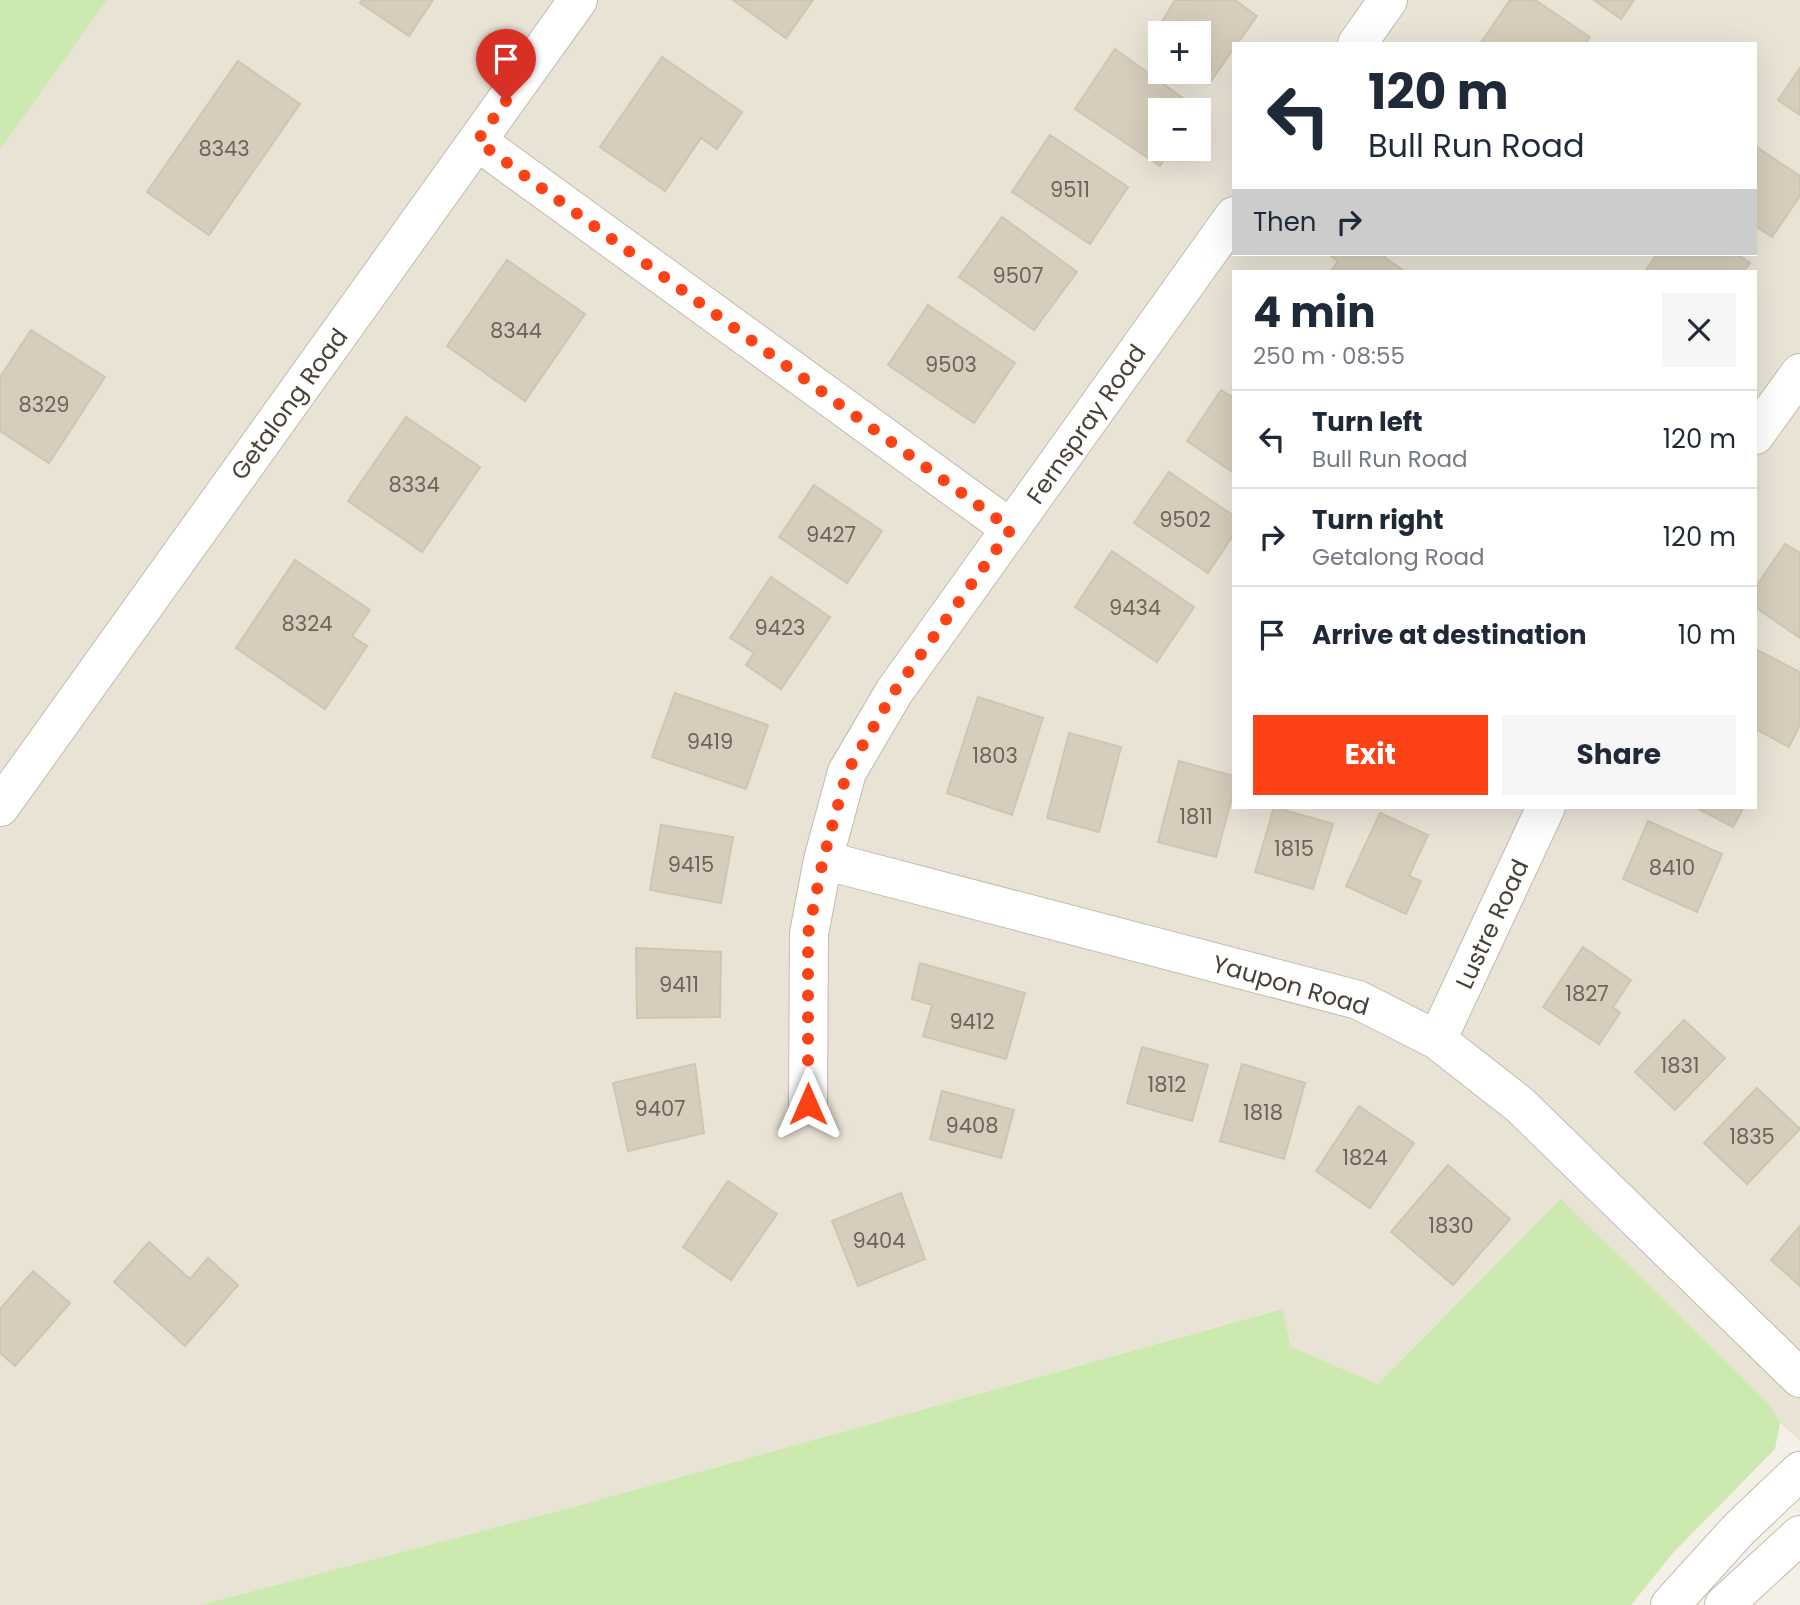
<!DOCTYPE html>
<html lang="en">
<head>
<meta charset="utf-8">
<style>
  body { margin:0; font-family:Poppins,sans-serif; background:#f6f6f7; color:#1f2937; height:100vh; display:flex; flex-direction:column; font-size:26px; white-space:nowrap }
  * { box-sizing:border-box; margin:0 }
  p { font-size:23px; color:#747a83 }
  .icon { flex:none; width:38px; height:38px; fill:none; stroke:currentColor; stroke-width:2; stroke-linecap:round; stroke-linejoin:round }
  .map { position:relative; flex:1; overflow:hidden }
  .sheet { position:absolute; left:1232px; top:270px; width:525px; height:539px; display:flex; flex-direction:column; background:#fff; border-radius:0px; box-shadow:0 7px 28px #0002 }
  .sheet>* { flex:none }
  .guide { position:absolute; left:1232px; top:42px; width:525px; height:214px; border-radius:0px; box-shadow:0 7px 28px #0002; background:#fff; color:#1f2937; overflow:hidden }
  .fabs { position:absolute; left:1148px; top:21px; display:grid; gap:14px }
  .fabs a { display:grid; place-items:center; width:63px; height:63px; border-radius:0px; background:#fff; box-shadow:0 7px 28px #0002; font-size:35px }
  .pin { position:absolute; display:grid; place-items:center; width:60px; height:60px; color:#fff; margin:-72px -30px; border-radius:50% 50% 50% 0; rotate:-45deg; box-shadow:0 0 7px #0007 }
  .pin .icon { rotate:45deg }
  .me { position:absolute; width:77px; margin:-38px; rotate:0deg; stroke-linejoin:round; filter:drop-shadow(0 0 5px #0008) }
  .turn { display:flex; align-items:center; gap:24px; height:147px; padding:0 21px; font-size:32px }
  .turn .icon { width:91px; height:91px; stroke-width:2.5 }
  .turn b { display:block; font-size:49px; line-height:60px }
  .then { display:flex; align-items:center; height:66px; padding:0 21px; background:#0003; gap:14px; font-size:26px }
  .round { display:grid; place-items:center; flex:none; width:74px; height:74px; border-radius:0px; background:#f6f6f7 }
  .summary { display:flex; align-items:center; justify-content:space-between; height:119px; padding:0 21px }
  h1 { font-size:42px; font-weight:700; line-height:52px }
  .primary-button { display:flex; gap:14px; margin-top:auto; padding:14px 21px }
  .primary-button a { flex:1; height:80px; border-radius:0px; background:#fd4315; color:#fff; font-size:28px; font-weight:700; line-height:80px; text-align:center }
  .primary-button a+a { background:#f6f6f7; color:#1f2937 }
  ul { padding:0; list-style:none }
  li { display:flex; align-items:center; gap:21px; height:98px; padding:0 21px; border-top:2px solid #e0e1e3 }
  li div { flex:1 }
  li b { display:block; font-size:26px }
  li em { font-style:normal }
  .map>svg:first-child { display:block }
</style>
</head>
<body>
<div class="map">
<svg width="1800" height="1605" viewBox="0 0 1800 1605">
  <rect width="100%" height="100%" fill="#f4f0e7"/>
  <path fill="#e8e3d5" fill-rule="evenodd" d="M 107,0 L 1800,0 L 1800,1441 L 1780,1423 L 1770,1405 L 1561,1200 L 1378,1384 L 1291,1347 L 1281,1309 L 573,1507 L 200,1605 L 0,1605 L 0,150 ZM 1160,33 L 1199,33 L 1199,72 L 1160,72 ZM 1234,44 L 1755,44 L 1755,254 L 1234,254 ZM 1160,110 L 1199,110 L 1199,149 L 1160,149 ZM 1234,271 L 1755,271 L 1755,807 L 1234,807 Z"/>
  <path fill="#cce9af" d="M 0,0 L 107,0 L 0,150 Z
    M 1561,1199 L 1770,1405 L 1780,1423 L 1775,1449 L 1673,1553 L 1631,1605 L 200,1605 L 573,1507 L 1282,1309 L 1291,1347 L 1378,1384 Z"/>
  <path fill="#d6cdbc" stroke="#d0c5af" stroke-width="2" d="M 362,0 L 433,0 L 409,36 L 360,3 Z
    M 733,0 L 813,0 L 786,38 Z
    M 1175,0 L 1235,0 L 1257,16 L 1237,44 L 1234,44 L 1234,48 L 1209,84 L 1188,72 L 1199,72 L 1199,33 L 1161,33 L 1157,30 Z
    M 1510,0 L 1535,0 L 1590,37 L 1585,44 L 1480,44 Z
    M 1594,0 L 1634,0 L 1621,19 Z
    M 1115,49 L 1198,109 L 1160,110 L 1160,149 L 1172,149 L 1160,166 L 1075,109 Z
    M 662,57 L 742,112 L 717,149 L 701,138 L 665,191 L 600,147 Z
    M 238,61 L 300,104 L 209,235 L 147,192 Z
    M 1800,68 L 1800,115 L 1778,100 Z
    M 1050,135 L 1128,187 L 1090,244 L 1012,192 Z
    M 1755,146 L 1800,176 L 1800,196 L 1772,237 L 1755,226 Z
    M 1002,217 L 1077,272 L 1034,330 L 959,277 Z
    M 1328,254 L 1380,254 L 1404,271 L 1331,271 L 1338,261 Z
    M 1657,254 L 1737,254 L 1750,263 L 1744,271 L 1648,271 L 1646,270 Z
    M 507,260 L 585,314 L 525,401 L 447,346 Z
    M 928,305 L 1015,363 L 974,423 L 888,365 Z
    M 31,330 L 105,377 L 49,463 L 0,431 L 0,377 Z
    M 1221,390 L 1234,398 L 1234,473 L 1187,441 Z
    M 406,417 L 480,467 L 422,552 L 348,501 Z
    M 1169,472 L 1234,516 L 1234,534 L 1208,573 L 1134,523 Z
    M 814,485 L 882,531 L 847,583 L 779,537 Z
    M 1785,544 L 1800,553 L 1800,638 L 1755,607 L 1755,588 Z
    M 1112,551 L 1194,607 L 1157,662 L 1075,607 Z
    M 295,560 L 370,610 L 352,636 L 367,646 L 325,709 L 236,648 Z
    M 771,577 L 830,617 L 781,689 L 746,665 L 754,653 L 730,638 Z
    M 1755,649 L 1800,672 L 1800,725 L 1789,747 L 1755,729 Z
    M 675,693 L 768,725 L 746,789 L 652,757 Z
    M 978,697 L 1043,718 L 1012,815 L 947,793 Z
    M 1069,733 L 1121,747 L 1099,832 L 1047,818 Z
    M 1179,761 L 1234,776 L 1234,790 L 1216,857 L 1158,842 Z
    M 1274,807 L 1333,824 L 1313,889 L 1255,872 Z
    M 1695,807 L 1744,807 L 1733,827 Z
    M 1380,813 L 1428,835 L 1409,876 L 1421,881 L 1406,914 L 1346,886 Z
    M 1648,821 L 1722,854 L 1697,912 L 1623,879 Z
    M 661,825 L 733,837 L 721,903 L 650,890 Z
    M 1583,947 L 1631,980 L 1613,1007 L 1620,1013 L 1599,1044 L 1543,1007 Z
    M 636,948 L 721,952 L 720,1017 L 637,1018 Z
    M 920,963 L 1025,993 L 1006,1059 L 923,1036 L 932,1005 L 912,999 Z
    M 1684,1020 L 1725,1058 L 1675,1110 L 1635,1072 Z
    M 1142,1047 L 1208,1065 L 1192,1121 L 1127,1103 Z
    M 695,1064 L 704,1133 L 628,1151 L 613,1083 Z
    M 1242,1064 L 1305,1083 L 1284,1159 L 1220,1141 Z
    M 1757,1088 L 1800,1129 L 1747,1184 L 1704,1143 Z
    M 942,1091 L 1014,1110 L 1001,1158 L 930,1139 Z
    M 1359,1106 L 1414,1143 L 1370,1208 L 1316,1171 Z
    M 1448,1165 L 1510,1219 L 1453,1285 L 1391,1232 Z
    M 728,1181 L 777,1214 L 731,1280 L 683,1247 Z
    M 901,1193 L 925,1259 L 858,1286 L 832,1221 Z
    M 1800,1226 L 1800,1286 L 1771,1260 Z
    M 149,1242 L 190,1279 L 208,1258 L 238,1285 L 185,1346 L 114,1282 Z
    M 33,1271 L 70,1303 L 15,1366 L 0,1353 L 0,1309 Z"/>
  <g fill="none" stroke-linecap="round" stroke-linejoin="round">
    <defs>
      <path id="minor" d="M 1357,44 L 1388,0
        M 477,141 L 1011,529
        M 1755,435 L 1800,373
        M 0,807 L 578,0
        M 823,860 L 1358,1000 L 1437,1040 L 1520,1105 L 1800,1378
        M 1437,1040 L 1546,807
        M 808,1104 L 809,934 L 823,860 L 847,772 L 894,692 L 1234,216
        M 1670,1605 L 1739,1529 L 1800,1471
        M 1724,1605 L 1800,1535"/>
    </defs>
    <use href="#minor" stroke="#c2bcac" stroke-width="40"/>
    <use href="#minor" stroke="#fff" stroke-width="38"/>
  </g>
  <g fill="none" stroke-linecap="round" stroke-linejoin="round">
    <path stroke="#fd4315" stroke-width="12" stroke-dasharray="0 21.6" d="M 506,101 L 477,141 L 1011,529 L 894,692 L 847,772 L 823,860 L 808,934 L 808,1104"/>
  </g>
  <g text-anchor="middle" dominant-baseline="central" stroke-width="5" stroke-linejoin="round" paint-order="stroke">
    <g font-size="21" fill="#6b6458">
      <text x="224" y="148">8343</text>
      <text x="1070" y="189">9511</text>
      <text x="1018" y="275">9507</text>
      <text x="516" y="330">8344</text>
      <text x="951" y="364">9503</text>
      <text x="44" y="404">8329</text>
      <text x="414" y="484">8334</text>
      <text x="1185" y="519">9502</text>
      <text x="831" y="534">9427</text>
      <text x="1135" y="607">9434</text>
      <text x="307" y="623">8324</text>
      <text x="780" y="627">9423</text>
      <text x="710" y="741">9419</text>
      <text x="995" y="755">1803</text>
      <text x="1196" y="816">1811</text>
      <text x="1294" y="848">1815</text>
      <text x="691" y="864">9415</text>
      <text x="1672" y="867">8410</text>
      <text x="679" y="984">9411</text>
      <text x="1587" y="993">1827</text>
      <text x="972" y="1021">9412</text>
      <text x="1680" y="1065">1831</text>
      <text x="1167" y="1084">1812</text>
      <text x="660" y="1108">9407</text>
      <text x="1263" y="1112">1818</text>
      <text x="972" y="1125">9408</text>
      <text x="1752" y="1136">1835</text>
      <text x="1365" y="1157">1824</text>
      <text x="1451" y="1225">1830</text>
      <text x="879" y="1240">9404</text>
    </g>
    <g font-size="24" fill="#474136" stroke="#fff">
      <text transform="translate(289 404) rotate(-54)">Getalong Road</text>
      <text transform="translate(1086 424) rotate(-55)">Fernspray Road</text>
      <text transform="translate(1492 924) rotate(-65)">Lustre Road</text>
      <text transform="translate(1291 985) rotate(16)">Yaupon Road</text>
    </g>
  </g>
</svg>
<div class="fabs">
<a>+</a>
<a>−</a>
</div>
<div class="pin" style="left:506px;top:101px;background:#d93025"><svg class="icon" aria-label="arrive" viewBox="0 0 24 24"><path d="M6 21V4h12l-3 4 3 4H6"/></svg></div>
<svg class="me" style="left:808px;top:1104px" viewBox="-20 -20 40 40"><path d="M0-17L14 15 0 8-14 15z" fill="#fd4315" stroke="#fff" stroke-width="4"/></svg>
<div class="guide">
<div class="turn"><svg class="icon" aria-label="left" viewBox="0 0 24 24"><path d="M17 20v-9H6M10 6l-5 5 5 5"/></svg><div><b>120 m</b>Bull Run Road</div></div>
<div class="then">Then<svg class="icon" aria-label="right" viewBox="0 0 24 24"><path d="M7 20v-9h11M14 6l5 5-5 5"/></svg></div>
</div>
<section class="sheet">
<div class="summary"><div><h1>4 min</h1><p>250 m · 08:55</p></div><a class="round"><svg class="icon" aria-label="close" viewBox="0 0 24 24"><path d="M6 6l12 12M18 6L6 18"/></svg></a></div>
<ul>
<li><svg class="icon" aria-label="left" viewBox="0 0 24 24"><path d="M17 20v-9H6M10 6l-5 5 5 5"/></svg><div><b>Turn left</b><p>Bull Run Road</p></div><em>120 m</em></li>
<li><svg class="icon" aria-label="right" viewBox="0 0 24 24"><path d="M7 20v-9h11M14 6l5 5-5 5"/></svg><div><b>Turn right</b><p>Getalong Road</p></div><em>120 m</em></li>
<li><svg class="icon" aria-label="arrive" viewBox="0 0 24 24"><path d="M6 21V4h12l-3 4 3 4H6"/></svg><div><b>Arrive at destination</b></div><em>10 m</em></li>
</ul>
<div class="primary-button"><a>Exit</a><a>Share</a></div>
</section>
</div>
</body>
</html>
